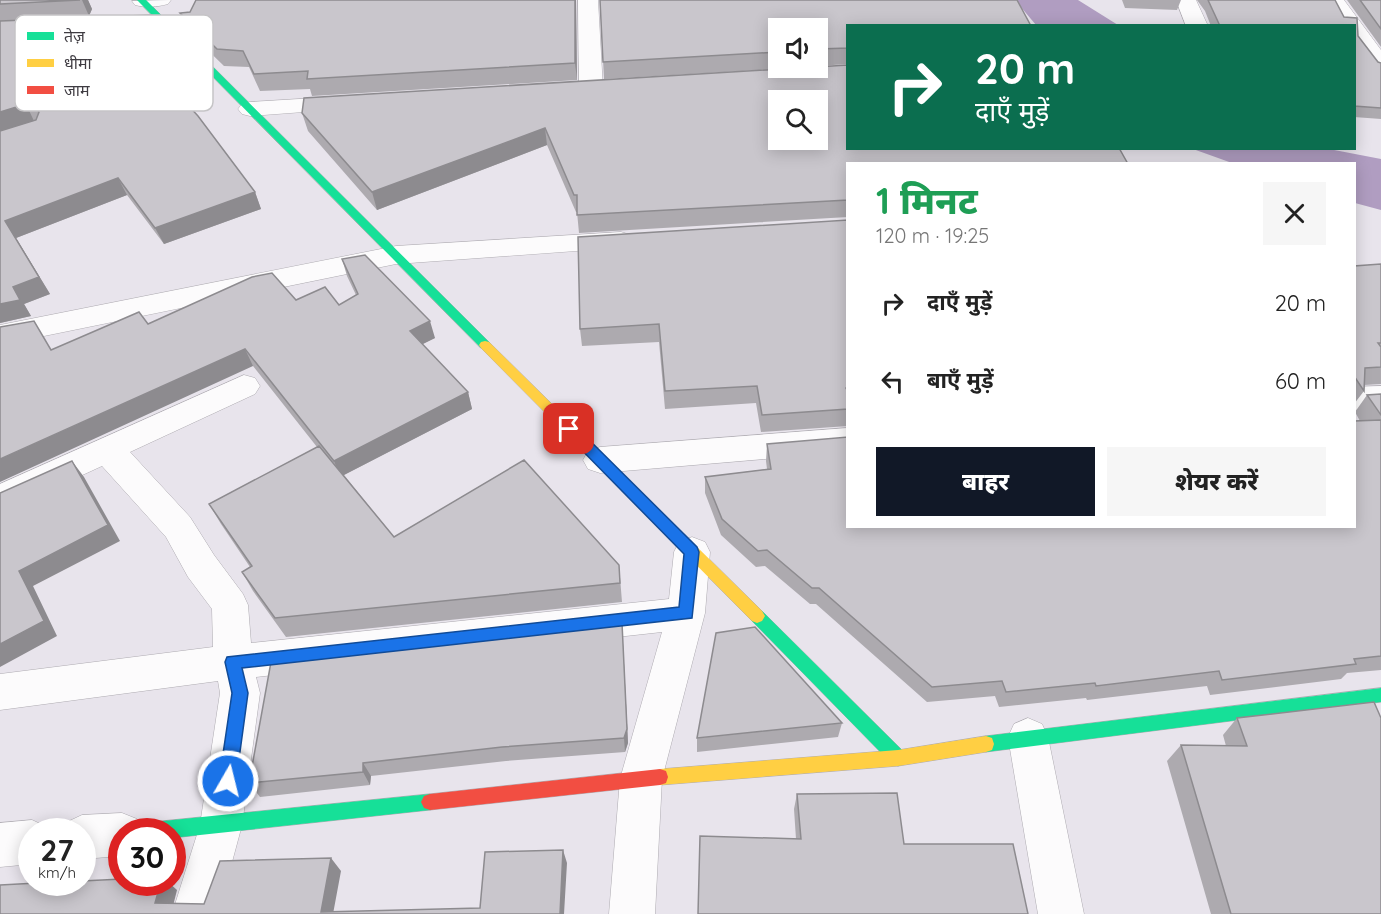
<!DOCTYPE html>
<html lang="hi">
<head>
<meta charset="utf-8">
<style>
  body { margin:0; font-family:Quicksand,"Noto Sans Devanagari",sans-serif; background:#f6f6f6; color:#222; height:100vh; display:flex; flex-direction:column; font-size:22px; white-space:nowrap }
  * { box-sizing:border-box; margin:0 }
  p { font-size:20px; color:#767676 }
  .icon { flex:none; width:33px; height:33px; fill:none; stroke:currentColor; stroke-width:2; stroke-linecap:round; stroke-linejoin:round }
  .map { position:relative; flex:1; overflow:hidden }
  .side { position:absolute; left:846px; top:162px; width:510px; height:366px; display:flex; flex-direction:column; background:#fff; border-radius:0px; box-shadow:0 3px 15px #0003 }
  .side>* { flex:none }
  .guide { position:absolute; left:846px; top:24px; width:510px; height:126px; border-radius:0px; box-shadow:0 3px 15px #0003; background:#0b6e4f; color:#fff; overflow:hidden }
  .controls { position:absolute; left:768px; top:18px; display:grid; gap:12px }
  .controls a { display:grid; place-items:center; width:60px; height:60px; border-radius:0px; background:#fff; box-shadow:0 3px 15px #0003; font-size:30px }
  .speed { position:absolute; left:18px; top:818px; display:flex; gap:12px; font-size:30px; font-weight:700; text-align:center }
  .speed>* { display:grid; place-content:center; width:78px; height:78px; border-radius:50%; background:#fff; box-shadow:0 3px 15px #0003; line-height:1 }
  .speed small { font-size:15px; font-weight:400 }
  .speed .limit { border:9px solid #d22; background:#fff; color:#111 }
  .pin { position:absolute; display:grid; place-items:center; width:51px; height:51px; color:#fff; margin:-26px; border-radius:12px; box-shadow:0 3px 9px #0006 }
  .me { position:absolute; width:66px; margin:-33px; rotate:8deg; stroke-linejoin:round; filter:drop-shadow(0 0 4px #0008) }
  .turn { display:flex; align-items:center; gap:21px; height:126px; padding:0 30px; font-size:27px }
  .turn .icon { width:78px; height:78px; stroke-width:2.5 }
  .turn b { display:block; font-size:42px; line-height:51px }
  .round { display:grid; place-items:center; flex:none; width:63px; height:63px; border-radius:0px; background:#f6f6f6 }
  .head { display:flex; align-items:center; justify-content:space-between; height:102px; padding:0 30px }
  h1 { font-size:36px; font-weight:800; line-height:45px; color:#1e9e55 }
  .button { display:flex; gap:12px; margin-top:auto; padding:12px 30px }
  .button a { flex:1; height:69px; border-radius:0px; background:#111827; color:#fff; font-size:24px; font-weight:800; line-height:69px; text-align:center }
  .button a+a { background:#f6f6f6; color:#222 }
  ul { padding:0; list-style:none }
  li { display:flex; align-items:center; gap:18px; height:78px; padding:0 30px }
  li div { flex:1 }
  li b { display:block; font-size:22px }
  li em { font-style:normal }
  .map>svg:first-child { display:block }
</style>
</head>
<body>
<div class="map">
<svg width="1381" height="914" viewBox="0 0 1381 914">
  <rect width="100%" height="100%" fill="#e8e4ec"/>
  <path fill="#b09dc1" d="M 1015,0 L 1078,0 L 1118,25 L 1036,25 Z
    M 1193,149 L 1329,149 L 1381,159 L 1381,210 L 1355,203 L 1354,164 L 1232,163 Z"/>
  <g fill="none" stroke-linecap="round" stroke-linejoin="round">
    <defs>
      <path id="street" d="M 171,0 L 168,4 C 157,7 146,8 135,5 L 132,1 Z
        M 578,0 L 598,0 L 603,89 L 599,94 L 583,94 L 579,89 Z
        M 1176,0 L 1196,0 L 1208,26 L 1186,26 Z
        M 1324,0 L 1344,0 L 1381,50 L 1381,73 L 1373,71 L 1354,45 L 1354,26 L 1341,26 Z
        M 349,96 L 357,98 L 361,103 L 357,108 L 250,116 L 242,114 L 238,109 L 242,104 L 250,102 Z
        M 621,232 L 631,235 L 635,241 L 631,247 L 396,264 L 0,345 L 0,325 L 396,246 Z
        M 244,375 L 255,378 L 260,386 L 255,394 L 130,452 L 190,517 L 214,555 L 243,594 L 248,605 L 251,643 L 669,599 L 674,552 L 679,542 L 692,537 L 705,542 L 710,552 L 705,613 L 662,779 L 655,914 L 609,914 L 620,779 L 662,632 L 256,677 L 260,693 L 242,825 L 218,914 L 172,914 L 200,825 L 220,693 L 218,681 L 0,710 L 0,674 L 213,647 L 212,609 L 188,577 L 166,537 L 102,466 L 0,513 L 0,484 Z
        M 1381,386 L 1381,408 L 1354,410 L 1354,387 Z
        M 848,428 L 848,452 L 600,473 L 588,469 L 583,460 L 588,451 L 600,447 Z
        M 1028,718 L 1042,724 L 1048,737 L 1084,914 L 1038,914 L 1008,737 L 1014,724 Z
        M 122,813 L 137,819 L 142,831 L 122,831 L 122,856 L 82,859 L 82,831 L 63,831 L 67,822 L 82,815 Z
        M 32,820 L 47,827 L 49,831 L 32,831 L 32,864 L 0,867 L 0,823 Z"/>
      <path id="fast" d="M 137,0 L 146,0 L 489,342 L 491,345 L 489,348 L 481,348 Z
        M 757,609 L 762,611 L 904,752 L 906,758 L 904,764 L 898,766 L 892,764 L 752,621 L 749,616 L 752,611 Z
        M 1381,688 L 1381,702 L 986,752 L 980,750 L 978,744 L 980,738 L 986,736 Z
        M 430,794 L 436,796 L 439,802 L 436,808 L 430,810 L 172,838 L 172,831 L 144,831 L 147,825 L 153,822 Z"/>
      <path id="slow" d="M 485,341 L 489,342 L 762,611 L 765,616 L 762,621 L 757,623 L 752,621 L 481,348 L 479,345 L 481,342 Z
        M 986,736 L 992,738 L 994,744 L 992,750 L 986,752 L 898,766 L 660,785 L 654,783 L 652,777 L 654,771 L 660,769 L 898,750 Z"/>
      <path id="jam" d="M 660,769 L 666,771 L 668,777 L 666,783 L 660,785 L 430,810 L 424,808 L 421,802 L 424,796 L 430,794 Z"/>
    </defs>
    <use href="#street" stroke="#aeabb1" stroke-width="1"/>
    <use href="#fast" stroke="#aeabb1" stroke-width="1"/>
    <use href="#slow" stroke="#aeabb1" stroke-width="1"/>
    <use href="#jam" stroke="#aeabb1" stroke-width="1"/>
    <use href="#street" fill="#fcfbfc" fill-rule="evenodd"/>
    <use href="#fast" fill="#16e098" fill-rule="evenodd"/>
    <use href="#slow" fill="#ffcf43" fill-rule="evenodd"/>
    <use href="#jam" fill="#f24e42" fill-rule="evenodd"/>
  </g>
  <path fill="#adaaaf" d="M 0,0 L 88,0 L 92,9 L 89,16 L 0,21 Z
    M 196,0 L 576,0 L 577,80 L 312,96 L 310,89 L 260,91 L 249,67 L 224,66 L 186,29 L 180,13 L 190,12 Z
    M 600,0 L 848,26 L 848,64 L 818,66 L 818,28 L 778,28 L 778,68 L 796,68 L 604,79 Z
    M 1122,0 L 1181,0 L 1177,10 L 1125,8 Z
    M 1197,0 L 1335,0 L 1344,17 L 1357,18 L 1358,36 L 1378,62 L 1381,63 L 1381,119 L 1354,117 L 1354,26 L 1211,26 L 1205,11 Z
    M 1347,0 L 1381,0 L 1381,47 Z
    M 0,21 L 184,48 L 190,64 L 157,62 L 169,77 L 174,89 L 255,192 L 261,209 L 164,244 L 127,195 L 16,238 L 50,294 L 24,304 L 31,316 L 0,323 Z
    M 302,113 L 848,148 L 848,217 L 579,233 L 577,212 L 576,212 L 547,145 L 377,210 L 308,131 Z
    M 848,220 L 848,426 L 761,432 L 756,403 L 665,409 L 659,342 L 582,346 L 580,329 Z
    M 342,259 L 435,338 L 422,344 L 468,392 L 472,409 L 344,475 L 394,537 L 619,565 L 622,602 L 286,637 L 253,591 L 242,572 L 250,567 L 221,524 L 209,504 L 317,447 L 253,366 L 52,350 L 148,324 L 296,300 L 339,305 L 356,295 L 347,276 Z
    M 1381,264 L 1381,384 L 1364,385 L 1364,391 L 1354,404 L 1354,266 Z
    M 1381,394 L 1381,670 L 1347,673 L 1341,679 L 1210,695 L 1207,686 L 1087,700 L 1086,698 L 999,707 L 995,696 L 927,702 L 816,604 L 810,604 L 765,566 L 756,567 L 721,535 L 705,493 L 705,477 L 767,469 L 766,461 L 767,444 L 848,526 L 1360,421 L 1355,412 L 1367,395 Z
    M 622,623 L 628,743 L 625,752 L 506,761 L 371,776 L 370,785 L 260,797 L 249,783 Z
    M 1237,718 L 1381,914 L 1211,914 L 1167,761 L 1181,745 L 1226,746 L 1223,735 Z
    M 842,723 L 838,737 L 697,752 L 697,738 Z
    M 797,794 L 904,844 L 796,839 L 794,809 Z"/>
  <path fill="#8d8b8f" d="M 82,0 L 88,0 L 92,9 L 89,16 Z
    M 575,0 L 576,0 L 577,80 L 575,63 Z
    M 26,104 L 34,121 L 0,132 L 0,112 Z
    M 545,128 L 547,145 L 377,210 L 372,192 Z
    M 118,178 L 127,195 L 16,238 L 50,294 L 24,304 L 31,316 L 0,323 L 0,304 L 13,287 L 5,221 Z
    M 255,192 L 261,209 L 164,244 L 155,228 Z
    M 430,321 L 435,338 L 415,348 L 410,331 Z
    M 245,349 L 253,366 L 0,482 L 0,459 Z
    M 468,392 L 472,409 L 340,477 L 334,461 Z
    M 72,461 L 84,477 L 120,541 L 33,586 L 57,636 L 0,667 L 0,644 L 19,571 Z
    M 622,623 L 628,743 L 625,752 L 624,738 Z
    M 363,763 L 371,776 L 370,785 L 363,772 Z
    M 563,850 L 567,863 L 564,914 L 560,914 Z
    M 331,858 L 341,871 L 333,914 L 321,912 Z
    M 161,882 L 168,882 L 177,890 L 171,914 L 155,903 Z"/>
  <path fill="#c9c6cc" stroke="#8d8b8f" stroke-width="1.5" fill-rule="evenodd" d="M 0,0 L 80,0 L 0,4 Z
    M 196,0 L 575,0 L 575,63 L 307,79 L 308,71 L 254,74 L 243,51 L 217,49 L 180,13 L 190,12 Z
    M 600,0 L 1017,0 L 1031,26 L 848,26 L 848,48 L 818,49 L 818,28 L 778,28 L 778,52 L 603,62 Z
    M 1208,0 L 1335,0 L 1344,17 L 1357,18 L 1358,36 L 1378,62 L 1381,63 L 1381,108 L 1354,106 L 1354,26 L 1220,26 Z
    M 1360,0 L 1381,0 L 1381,29 Z
    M 152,15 L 184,48 L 145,45 L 169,77 L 163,78 L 198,116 L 255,192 L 155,228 L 118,178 L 5,221 L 39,277 L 13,287 L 20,300 L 0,304 L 0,131 L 36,120 L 39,112 L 36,107 L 26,104 L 0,112 L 0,21 Z
    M 848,65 L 848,148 L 1119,148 L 1128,164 L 848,164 L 848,200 L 577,215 L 577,195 L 574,195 L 545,128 L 372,192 L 302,113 L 304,98 ZM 778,100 L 818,100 L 818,140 L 778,140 Z
    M 848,220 L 848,387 L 846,388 L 848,392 L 848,409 L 762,415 L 757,386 L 665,391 L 659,324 L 580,329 L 578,237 Z
    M 365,255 L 430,321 L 410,331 L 468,392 L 334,461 L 245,349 L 0,459 L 0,327 L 34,321 L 51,350 L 139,312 L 148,324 L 252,277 L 272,273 L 296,300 L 325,287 L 339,305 L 358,294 L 342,259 Z
    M 1381,264 L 1381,343 L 1378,343 L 1381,347 L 1381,367 L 1365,368 L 1364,391 L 1354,376 L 1354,266 Z
    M 1381,394 L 1381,415 L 1367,395 Z
    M 1381,420 L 1381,656 L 1354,659 L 1356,664 L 1222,680 L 1219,671 L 1096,686 L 1095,683 L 1006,692 L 1002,681 L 932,687 L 819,588 L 812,588 L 767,550 L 758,551 L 722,519 L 705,477 L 771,469 L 767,444 L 848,437 L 848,526 L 1354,526 L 1354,421 Z
    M 319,446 L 394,537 L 524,460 L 619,565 L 620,583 L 275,618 L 242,572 L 252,566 L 209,504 Z
    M 72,461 L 108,525 L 19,571 L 44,621 L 0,644 L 0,493 Z
    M 622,623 L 627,729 L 624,738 L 502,747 L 363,763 L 363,772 L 249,783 L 271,662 Z
    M 755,627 L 842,723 L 697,738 L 716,633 Z
    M 1374,702 L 1381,718 L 1381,914 L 1231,914 L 1181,745 L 1247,746 L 1237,718 Z
    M 897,793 L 904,844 L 1013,844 L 1028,914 L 698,914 L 700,836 L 801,839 L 797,794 Z
    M 563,850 L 560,914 L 0,914 L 0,885 L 56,882 L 82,882 L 82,881 L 122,879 L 122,882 L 161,882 L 155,903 L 204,904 L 220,861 L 331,858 L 321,912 L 480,908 L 485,852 Z"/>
  <path fill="#1a73e8" stroke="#114b97" stroke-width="1.5" d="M 569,424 L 574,425 L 697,547 L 699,552 L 692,618 L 242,668 L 248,693 L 236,781 L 234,787 L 228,789 L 221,787 L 219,781 L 232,693 L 225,662 L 227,657 L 679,607 L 684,554 L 564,432 L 564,425 Z"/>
  <rect x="15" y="15" width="198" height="96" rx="9" fill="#fff" stroke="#c5c4c6" stroke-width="1.5"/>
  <rect x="27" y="32" width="27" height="8" fill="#16e098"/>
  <rect x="27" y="59" width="27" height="8" fill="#ffcf43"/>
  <rect x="27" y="86" width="27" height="8" fill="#f24e42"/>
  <g font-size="16" fill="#3f3c42">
    <text x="64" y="42">तेज़</text>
    <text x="64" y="69">धीमा</text>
    <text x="64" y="96">जाम</text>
  </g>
</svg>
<div class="controls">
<a><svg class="icon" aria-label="sound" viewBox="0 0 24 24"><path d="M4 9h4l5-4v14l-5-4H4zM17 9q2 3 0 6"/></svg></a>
<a><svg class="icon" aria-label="search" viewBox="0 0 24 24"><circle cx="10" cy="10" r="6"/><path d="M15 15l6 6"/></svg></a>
</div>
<div class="speed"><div>27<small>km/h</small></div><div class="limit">30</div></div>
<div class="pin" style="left:569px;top:429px;background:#d93025"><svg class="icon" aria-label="arrive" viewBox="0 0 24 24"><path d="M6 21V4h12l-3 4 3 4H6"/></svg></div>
<svg class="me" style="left:228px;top:781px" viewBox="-20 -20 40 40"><circle r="17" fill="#1a73e8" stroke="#fff" stroke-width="3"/><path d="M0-11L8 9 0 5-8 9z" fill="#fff"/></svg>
<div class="guide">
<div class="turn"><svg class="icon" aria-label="right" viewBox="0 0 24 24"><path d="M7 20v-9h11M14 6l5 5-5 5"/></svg><div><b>20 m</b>दाएँ मुड़ें</div></div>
</div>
<section class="side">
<div class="head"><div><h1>1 मिनट</h1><p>120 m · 19:25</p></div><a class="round"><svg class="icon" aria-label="close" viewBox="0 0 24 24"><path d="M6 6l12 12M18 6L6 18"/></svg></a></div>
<ul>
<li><svg class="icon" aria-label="right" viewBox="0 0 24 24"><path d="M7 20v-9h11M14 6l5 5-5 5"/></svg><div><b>दाएँ मुड़ें</b></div><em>20 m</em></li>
<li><svg class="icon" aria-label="left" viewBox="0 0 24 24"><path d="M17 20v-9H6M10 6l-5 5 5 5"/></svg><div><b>बाएँ मुड़ें</b></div><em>60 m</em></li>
</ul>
<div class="button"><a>बाहर</a><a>शेयर करें</a></div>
</section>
</div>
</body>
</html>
